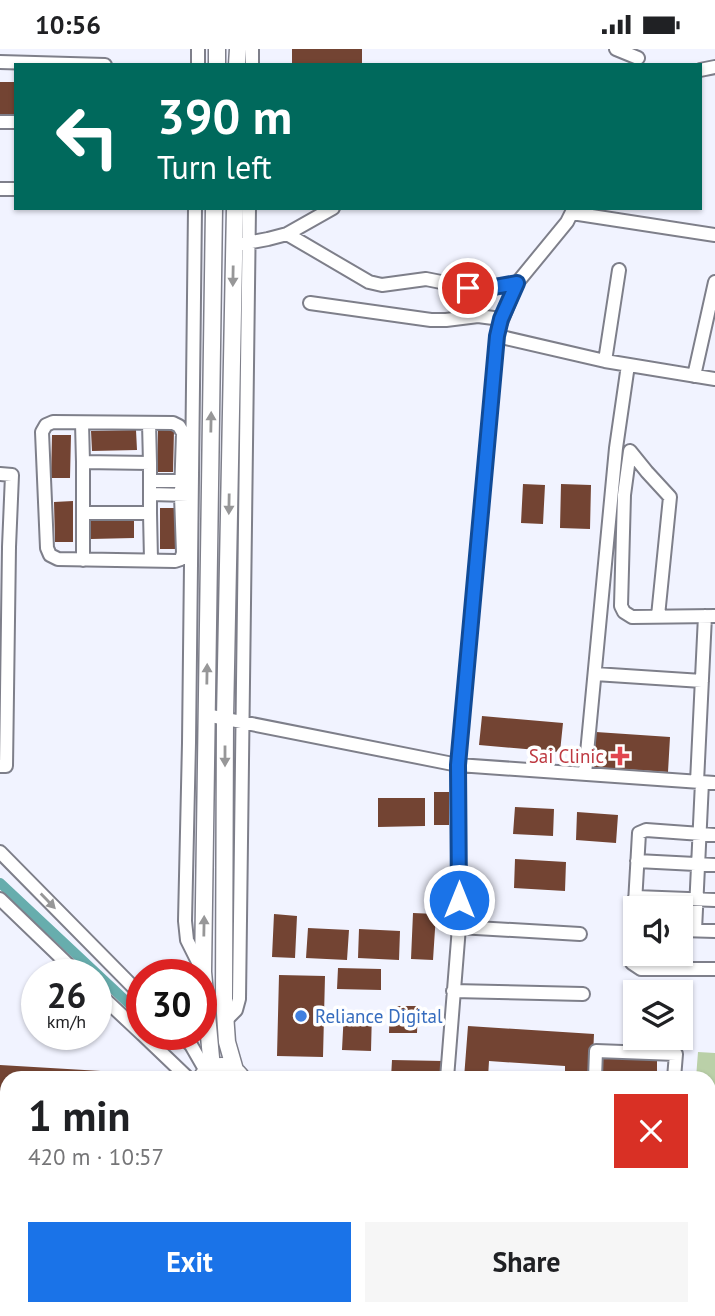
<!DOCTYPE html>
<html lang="en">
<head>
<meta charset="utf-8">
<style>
  body { margin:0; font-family:"PT Sans",sans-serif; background:#f6f6f6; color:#202124; height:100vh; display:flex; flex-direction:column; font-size:26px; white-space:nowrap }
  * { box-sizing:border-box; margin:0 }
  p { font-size:23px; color:#757577 }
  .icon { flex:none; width:38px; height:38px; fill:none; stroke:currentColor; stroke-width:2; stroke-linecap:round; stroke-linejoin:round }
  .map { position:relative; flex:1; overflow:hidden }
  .panel { position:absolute; left:0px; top:1022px; width:716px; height:245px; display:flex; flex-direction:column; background:#fff; border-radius:21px 21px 0 0; box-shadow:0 2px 5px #0004 }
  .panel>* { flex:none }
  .banner { position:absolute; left:14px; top:14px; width:688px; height:147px; border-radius:0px; box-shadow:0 2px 5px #0004; background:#00695c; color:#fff; overflow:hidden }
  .tools { position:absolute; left:623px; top:847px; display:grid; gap:14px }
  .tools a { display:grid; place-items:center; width:70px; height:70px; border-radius:0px; background:#fff; box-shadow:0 2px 5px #0004; font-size:35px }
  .speed { position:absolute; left:21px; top:910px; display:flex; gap:14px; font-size:35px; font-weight:700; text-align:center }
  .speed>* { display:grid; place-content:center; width:91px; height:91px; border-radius:50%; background:#fff; box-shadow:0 2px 5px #0004; line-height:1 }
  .speed small { font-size:18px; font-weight:400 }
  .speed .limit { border:10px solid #d22; background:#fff; color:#111 }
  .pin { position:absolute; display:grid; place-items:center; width:60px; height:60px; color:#fff; margin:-30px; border:4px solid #fff; border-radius:50%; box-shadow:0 2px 7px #0007 }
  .me { position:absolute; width:77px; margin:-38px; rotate:0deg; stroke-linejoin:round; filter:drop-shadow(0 0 5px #0008) }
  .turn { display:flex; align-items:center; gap:24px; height:147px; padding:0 28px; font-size:32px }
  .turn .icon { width:91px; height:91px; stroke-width:2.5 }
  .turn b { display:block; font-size:49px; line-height:60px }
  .round { display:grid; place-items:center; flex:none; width:74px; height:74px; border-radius:0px; background:#f6f6f6 }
  .overview { display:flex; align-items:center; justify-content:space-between; height:119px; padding:0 28px }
  h1 { font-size:42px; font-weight:700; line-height:52px }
  .button { display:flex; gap:14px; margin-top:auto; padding:14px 28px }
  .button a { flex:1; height:80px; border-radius:0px; background:#1a73e8; color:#fff; font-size:28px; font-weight:700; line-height:80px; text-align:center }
  .button a+a { background:#f6f6f6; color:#202124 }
  .status { display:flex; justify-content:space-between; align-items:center; height:49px; padding:0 35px; background:#fff; direction:ltr }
  .status svg { height:19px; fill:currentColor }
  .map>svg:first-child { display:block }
</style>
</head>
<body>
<div class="status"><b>10:56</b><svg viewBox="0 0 49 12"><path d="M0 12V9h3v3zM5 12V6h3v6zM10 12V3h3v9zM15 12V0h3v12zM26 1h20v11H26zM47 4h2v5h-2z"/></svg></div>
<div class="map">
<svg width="715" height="1267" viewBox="0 0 715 1267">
  <rect width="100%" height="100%" fill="#f1f3ff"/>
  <path fill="#bad0a8" d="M 698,1003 L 715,1004 L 715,1201 L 709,1201 L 709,1029 L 696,1029 Z"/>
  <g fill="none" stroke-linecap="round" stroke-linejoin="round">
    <path stroke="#67adad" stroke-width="10" d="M 0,834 L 142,967
      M 161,985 L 172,996
      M 451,1260 L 457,1267"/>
  </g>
  <path fill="#734433" d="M 292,0 L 362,0 L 362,16 L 292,16 Z
    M 0,33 L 16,33 L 16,66 L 0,66 Z
    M 136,381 L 137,401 L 92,402 L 91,382 Z
    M 158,381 L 174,381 L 173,423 L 157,423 Z
    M 52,386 L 71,386 L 70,429 L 51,429 Z
    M 523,435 L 545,436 L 543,475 L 521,474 Z
    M 561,435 L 591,436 L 590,480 L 560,479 Z
    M 73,452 L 73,493 L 55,493 L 54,453 Z
    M 160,459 L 175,459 L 175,500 L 160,500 Z
    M 134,471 L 134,489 L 91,490 L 91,472 Z
    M 482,667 L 563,674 L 560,703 L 479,696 Z
    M 596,683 L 670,688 L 668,723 L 594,718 Z
    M 434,743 L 449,743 L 449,776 L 434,776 Z
    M 378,749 L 425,749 L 425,777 L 378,778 Z
    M 515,758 L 554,760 L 553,787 L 513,785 Z
    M 577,763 L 618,766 L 616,794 L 576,791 Z
    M 515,810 L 566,813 L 565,842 L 514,839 Z
    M 413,864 L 436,865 L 433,911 L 411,910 Z
    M 274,865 L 297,867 L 295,909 L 272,908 Z
    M 308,879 L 349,881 L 347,911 L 306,909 Z
    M 359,880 L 400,882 L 399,911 L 358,909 Z
    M 338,919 L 381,920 L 381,941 L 337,940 Z
    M 279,926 L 325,927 L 323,1008 L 277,1007 Z
    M 390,957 L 418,957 L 417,984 L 389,984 Z
    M 344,962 L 372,962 L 371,1002 L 342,1001 Z
    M 468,977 L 594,985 L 592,1029 L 565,1029 L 565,1017 L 489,1012 L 488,1029 L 464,1029 Z
    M 600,1007 L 657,1007 L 657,1029 L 600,1029 Z
    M 392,1011 L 443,1012 L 443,1029 L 391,1029 Z
    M 0,1016 L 101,1022 L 100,1029 L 7,1029 L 7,1260 L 87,1260 L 86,1267 L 28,1267 L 0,1264 Z
    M 709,1249 L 715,1249 L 715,1267 L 679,1267 L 680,1260 L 709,1260 Z"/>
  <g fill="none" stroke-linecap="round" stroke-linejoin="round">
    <defs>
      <path id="minor" d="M 616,0 L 638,9
        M 0,13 L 105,16
        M 198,16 L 198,0
        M 252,16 L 252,0
        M 700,21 L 715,18
        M 0,73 L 16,73
        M 0,140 L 16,140
        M 195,159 L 189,694 L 185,872 L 187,891 L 203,923
        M 572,164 L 715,186
        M 287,185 L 369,233 L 382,236 L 426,230 L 476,240 L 517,234
        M 241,195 L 268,190 L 287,185 L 333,159
        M 310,254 L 431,271 L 446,271 L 478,267 L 501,270
        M 500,276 L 517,234 L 567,173 L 574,159
        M 605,312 L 619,221
        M 694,327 L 715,233
        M 53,373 L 173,374 L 179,377 L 183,384 L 181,446 L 183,504 L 181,510 L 175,512 L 58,510 L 50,506 L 47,499 L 42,383 L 46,376 Z
        M 82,374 L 83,413
        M 149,374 L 150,414
        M 83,413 L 150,414 L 150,464 L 83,464 Z
        M 0,425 L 12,426 L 9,498 L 6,717 L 0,717
        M 150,432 L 189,432
        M 150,445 L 188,446
        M 150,464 L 151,511
        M 83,511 L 83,464
        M 658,567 L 670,448 L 647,423 L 630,402 L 624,446 L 621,557 L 624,563 L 632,568 L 715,567
        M 595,625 L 702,632
        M 206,666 L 458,716 L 715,734
        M 585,725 L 616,399 L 628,316
        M 697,733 L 705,567
        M 715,786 L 646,781 L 639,784 L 632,907 L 632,914 L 641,920 L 715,920
        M 0,803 L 142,947
        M 637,812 L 715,816
        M 635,848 L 715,851
        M 0,850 L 79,926
        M 459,878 L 580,885
        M 681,881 L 715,882
        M 695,881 L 702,733
        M 96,942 L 142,985
        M 453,942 L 583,945
        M 225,972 L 236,961 L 239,950 L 249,159
        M 142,985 L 188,1029
        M 180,985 L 191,996 L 206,1022
        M 447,1029 L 459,878 L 458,716 L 497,287 L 605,312 L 715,330
        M 595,1029 L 596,1002 L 676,1005 L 674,1029
        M 709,1224 L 715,1225
        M 198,1260 L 198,1267
        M 255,1260 L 255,1267
        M 392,1260 L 399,1267
        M 476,1260 L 484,1267"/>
      <path id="major" d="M 217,16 L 217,0
        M 237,16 L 238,0
        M 235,159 L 225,669 L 224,950 L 227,993 L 235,1021
        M 212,1019 L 203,923 L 214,159
        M 201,1029 C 212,1013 231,1013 242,1029
        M 218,1267 L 218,1260
        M 237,1267 L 237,1260"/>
    </defs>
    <use href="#minor" stroke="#7e7f8a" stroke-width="16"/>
    <use href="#major" stroke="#7e7f8a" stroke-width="19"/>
    <use href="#minor" stroke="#fff" stroke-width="12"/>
    <use href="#major" stroke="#fff" stroke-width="16"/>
  </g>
  <defs><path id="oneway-solid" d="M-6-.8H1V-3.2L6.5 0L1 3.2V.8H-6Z" transform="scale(1.75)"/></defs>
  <g fill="#979798">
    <use href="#oneway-solid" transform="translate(233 227) rotate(91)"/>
    <use href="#oneway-solid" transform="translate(211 373) rotate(-89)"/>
    <use href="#oneway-solid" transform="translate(229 455) rotate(91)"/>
    <use href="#oneway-solid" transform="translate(207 625) rotate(-89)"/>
    <use href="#oneway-solid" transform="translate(225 707) rotate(90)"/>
    <use href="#oneway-solid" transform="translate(48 852) rotate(46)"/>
    <use href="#oneway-solid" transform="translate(204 877) rotate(-89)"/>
  </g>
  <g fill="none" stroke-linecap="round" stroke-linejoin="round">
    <defs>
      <path id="route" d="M 459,851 L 458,716 L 497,287 L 501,270 L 517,234 L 483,240 L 468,239"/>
    </defs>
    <use href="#route" stroke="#114b97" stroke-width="18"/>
    <use href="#route" stroke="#1a73e8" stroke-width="12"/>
  </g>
  <path fill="#e0444e" stroke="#fff" stroke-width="2.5" d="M616.5 696.5h7v7h7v7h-7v7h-7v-7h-7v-7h7z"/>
  <circle fill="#3f7fe0" stroke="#fff" stroke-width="2.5" cx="301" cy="967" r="7"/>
  <g text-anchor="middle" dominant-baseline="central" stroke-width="7" stroke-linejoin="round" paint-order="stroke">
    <g font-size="19" fill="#be3a42" stroke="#fff" text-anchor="end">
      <text x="604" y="707">Sai Clinic</text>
    </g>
    <g font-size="19" fill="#366cbe" stroke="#fff" text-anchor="start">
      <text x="315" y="967">Reliance Digital</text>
    </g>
  </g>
</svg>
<div class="tools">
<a><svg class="icon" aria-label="sound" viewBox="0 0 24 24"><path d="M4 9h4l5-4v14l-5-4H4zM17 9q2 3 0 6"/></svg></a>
<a><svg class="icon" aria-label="layers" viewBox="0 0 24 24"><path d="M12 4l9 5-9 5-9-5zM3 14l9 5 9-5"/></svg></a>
</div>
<div class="speed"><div>26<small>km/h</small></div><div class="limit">30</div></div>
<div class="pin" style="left:468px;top:239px;background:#d93025"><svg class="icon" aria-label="arrive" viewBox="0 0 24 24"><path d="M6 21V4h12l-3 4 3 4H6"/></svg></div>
<svg class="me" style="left:459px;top:851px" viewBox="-20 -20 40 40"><circle r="17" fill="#1a73e8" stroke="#fff" stroke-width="3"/><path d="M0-11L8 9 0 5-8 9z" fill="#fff"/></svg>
<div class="banner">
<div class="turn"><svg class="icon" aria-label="left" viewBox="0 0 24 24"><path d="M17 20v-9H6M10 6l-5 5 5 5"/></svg><div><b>390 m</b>Turn left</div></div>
</div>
<section class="panel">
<div class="overview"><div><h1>1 min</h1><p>420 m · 10:57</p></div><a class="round" style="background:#d93025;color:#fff"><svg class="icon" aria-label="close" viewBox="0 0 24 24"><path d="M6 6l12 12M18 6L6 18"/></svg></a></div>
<div class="button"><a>Exit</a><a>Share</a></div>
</section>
</div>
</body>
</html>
